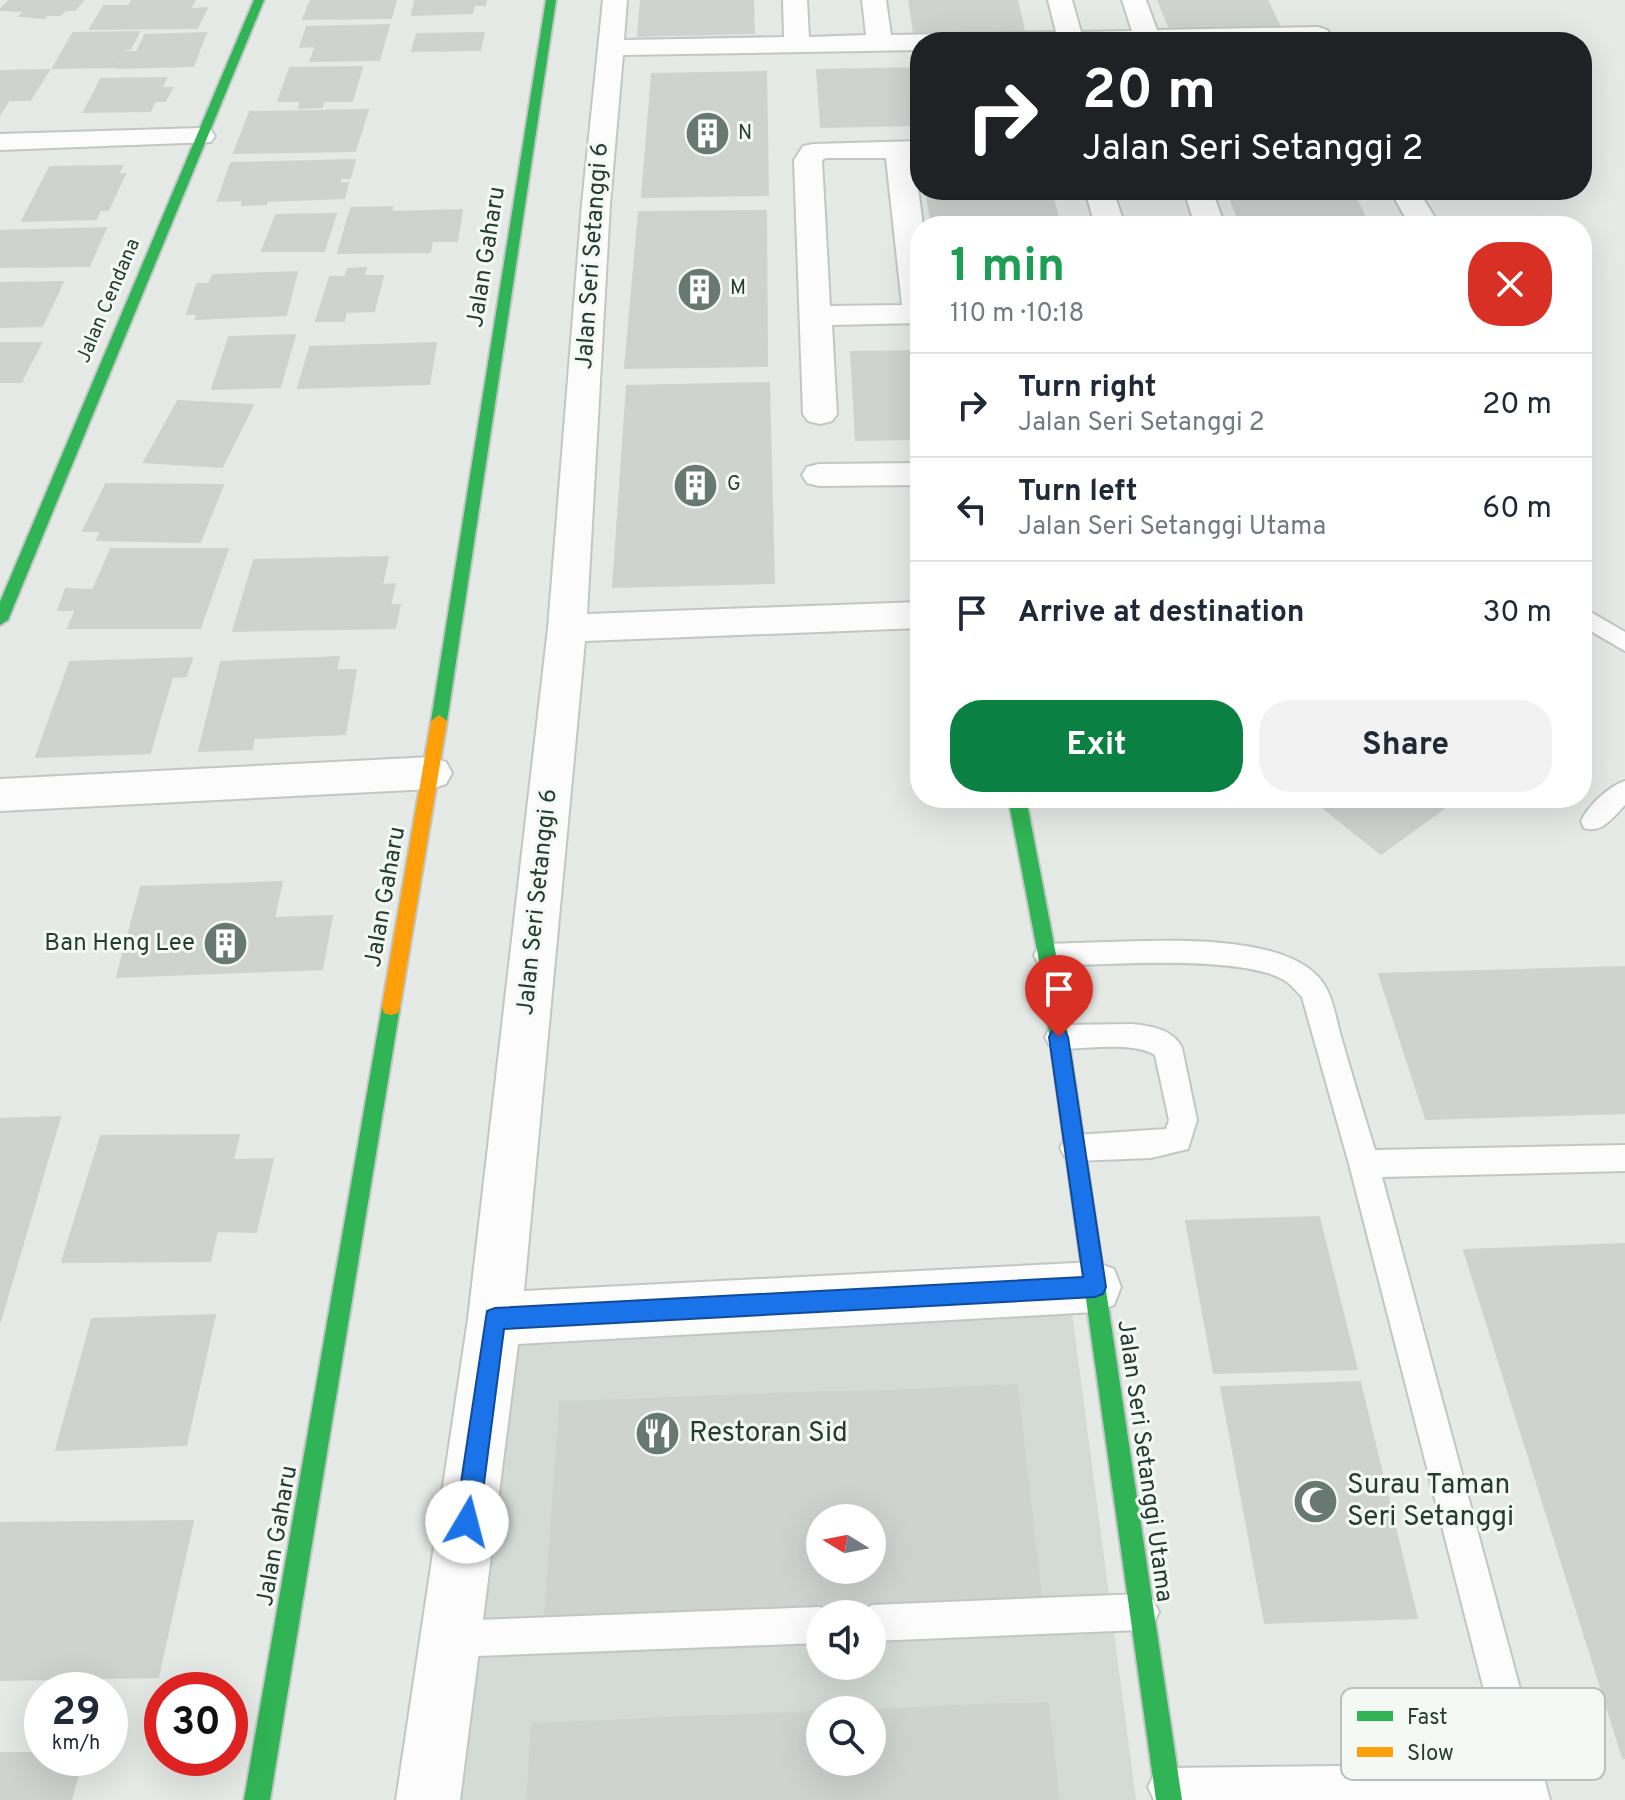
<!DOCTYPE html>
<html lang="en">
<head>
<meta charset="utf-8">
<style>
  body { margin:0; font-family:Overpass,sans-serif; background:#f2f2f3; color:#1f2937; height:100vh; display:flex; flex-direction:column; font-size:30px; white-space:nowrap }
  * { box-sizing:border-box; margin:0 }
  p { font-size:26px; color:#747a83 }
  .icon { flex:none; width:44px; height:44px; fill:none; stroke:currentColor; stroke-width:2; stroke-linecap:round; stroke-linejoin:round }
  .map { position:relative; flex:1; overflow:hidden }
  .panel { position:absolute; left:910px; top:216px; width:682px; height:592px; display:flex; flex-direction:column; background:#fff; border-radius:32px; box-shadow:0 8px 32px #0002 }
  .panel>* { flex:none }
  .top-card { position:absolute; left:910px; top:32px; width:682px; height:168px; border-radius:32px; box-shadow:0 8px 32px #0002; background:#202124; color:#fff; overflow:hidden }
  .needle { width:52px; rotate:280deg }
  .controls { position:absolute; left:806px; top:1504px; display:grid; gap:16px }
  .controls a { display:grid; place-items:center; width:80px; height:80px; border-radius:50%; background:#fff; box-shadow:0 8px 32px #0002; font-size:40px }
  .speed { position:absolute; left:24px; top:1672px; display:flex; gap:16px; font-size:40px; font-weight:700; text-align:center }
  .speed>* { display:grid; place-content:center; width:104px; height:104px; border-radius:50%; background:#fff; box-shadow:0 8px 32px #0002; line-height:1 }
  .speed small { font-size:20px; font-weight:400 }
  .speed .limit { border:12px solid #d22; background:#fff; color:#111 }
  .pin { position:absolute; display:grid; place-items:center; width:68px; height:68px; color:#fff; margin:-82px -34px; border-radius:50% 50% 50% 0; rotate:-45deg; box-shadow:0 0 8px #0007 }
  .pin .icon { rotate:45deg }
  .me { position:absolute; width:88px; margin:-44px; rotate:8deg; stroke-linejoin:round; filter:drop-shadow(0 0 6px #0008) }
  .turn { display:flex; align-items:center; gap:28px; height:168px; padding:0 40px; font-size:36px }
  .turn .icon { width:104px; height:104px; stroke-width:2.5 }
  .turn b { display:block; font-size:56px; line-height:68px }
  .round { display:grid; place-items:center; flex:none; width:84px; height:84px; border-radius:32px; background:#f2f2f3 }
  .head { display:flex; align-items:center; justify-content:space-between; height:136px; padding:0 40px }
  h1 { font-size:48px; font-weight:700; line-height:60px; color:#1e9e55 }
  .button { display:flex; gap:16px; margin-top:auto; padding:16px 40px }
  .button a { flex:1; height:92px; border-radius:32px; background:#0b8043; color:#fff; font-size:32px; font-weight:700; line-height:92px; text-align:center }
  .button a+a { background:#f2f2f3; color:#1f2937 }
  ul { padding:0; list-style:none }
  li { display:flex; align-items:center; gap:24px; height:104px; padding:0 40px; border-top:2px solid #e0e1e3 }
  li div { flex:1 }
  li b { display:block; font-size:30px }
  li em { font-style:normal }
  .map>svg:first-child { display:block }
</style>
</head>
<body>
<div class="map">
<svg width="1625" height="1800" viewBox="0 0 1625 1800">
  <rect width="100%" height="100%" fill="#e5eae7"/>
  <path fill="#d4dbd7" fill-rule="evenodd" d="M 1072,1313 L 1136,1800 L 457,1800 L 516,1342 ZM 820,1518 L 872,1518 L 872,1570 L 820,1570 ZM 820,1614 L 872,1614 L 872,1666 L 820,1666 ZM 820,1710 L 872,1710 L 872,1762 L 820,1762 Z"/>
  <path fill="#ced3d0" stroke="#ced3d0" stroke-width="2" d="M 10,0 L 83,0 L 75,10 L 66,10 L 60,15 L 47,15 L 44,18 L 20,16 L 25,11 L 0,10 Z
    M 132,0 L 195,0 L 190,9 L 207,8 L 197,28 L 90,29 L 104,6 L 129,6 Z
    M 311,0 L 396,0 L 391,18 L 303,19 Z
    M 415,0 L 486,0 L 485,5 L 474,5 L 472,13 L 412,15 Z
    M 641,0 L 753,0 L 754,33 L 638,36 Z
    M 909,0 L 1017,0 L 1024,30 L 914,32 Z
    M 1158,0 L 1267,0 L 1280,27 L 1170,29 Z
    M 389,25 L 379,60 L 310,61 L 316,46 L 300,47 L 307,27 Z
    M 139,32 L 130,49 L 124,49 L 115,67 L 53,68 L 73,33 Z
    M 206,33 L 193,66 L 117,68 L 125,52 L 137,52 L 145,35 Z
    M 484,33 L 480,50 L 412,51 L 417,34 Z
    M 362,67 L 352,101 L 324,101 L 322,107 L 299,108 L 301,101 L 278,101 L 290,68 Z
    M 920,68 L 920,125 L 821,127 L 817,70 Z
    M 49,70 L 30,100 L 9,100 L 0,114 L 0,71 Z
    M 766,72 L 768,195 L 642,197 L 652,74 Z
    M 166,78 L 161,88 L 172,88 L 165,101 L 155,101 L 150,111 L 84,112 L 101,79 Z
    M 368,110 L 355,151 L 234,153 L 250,112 Z
    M 355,160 L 350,178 L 341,178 L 339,184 L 348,183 L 344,198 L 266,201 L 266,204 L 242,205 L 243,200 L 218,201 L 231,163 Z
    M 122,166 L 118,174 L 125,174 L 108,210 L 100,210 L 96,219 L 22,221 L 50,167 Z
    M 926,190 L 1051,190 L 1060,226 L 932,226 Z
    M 1227,190 L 1352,190 L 1369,226 L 1241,226 Z
    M 392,207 L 392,212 L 462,210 L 457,241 L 432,241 L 430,252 L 338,253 L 351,208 Z
    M 766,211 L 767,366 L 625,368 L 639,212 Z
    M 336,214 L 324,251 L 262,251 L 276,215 Z
    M 106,228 L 89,266 L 0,267 L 0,231 Z
    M 366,268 L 364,276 L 383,276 L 374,311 L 346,312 L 344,321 L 316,321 L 330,277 L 345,277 L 348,269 Z
    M 297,272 L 286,315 L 196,319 L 198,314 L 187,314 L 197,284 L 209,284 L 213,275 Z
    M 63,282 L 42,326 L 0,327 L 0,283 Z
    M 295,335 L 280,387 L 212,389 L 229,337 Z
    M 0,343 L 41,343 L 21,382 L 0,382 Z
    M 436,343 L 429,384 L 298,388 L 310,347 Z
    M 920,351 L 920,439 L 856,440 L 851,352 Z
    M 769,383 L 774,583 L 613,587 L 627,386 Z
    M 178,401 L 253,405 L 222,467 L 144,462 Z
    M 106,484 L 223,485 L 200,542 L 97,540 L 101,531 L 83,531 Z
    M 111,549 L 228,549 L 200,628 L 68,628 L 76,610 L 58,610 L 66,589 L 93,590 Z
    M 388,557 L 382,585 L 395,584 L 390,605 L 400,605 L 395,628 L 233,631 L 254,560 Z
    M 339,657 L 336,670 L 356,670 L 345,734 L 254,738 L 252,749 L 199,751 L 221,662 Z
    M 192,658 L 186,676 L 172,677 L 150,753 L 36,757 L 70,662 Z
    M 1311,798 L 1458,798 L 1381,854 Z
    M 282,882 L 274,918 L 332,916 L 322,969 L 117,977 L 141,887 Z
    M 1625,967 L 1625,1113 L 1426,1119 L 1379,974 Z
    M 60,1117 L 0,1322 L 0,1119 Z
    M 239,1135 L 233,1160 L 273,1159 L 256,1232 L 217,1231 L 210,1261 L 62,1262 L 101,1136 Z
    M 1319,1217 L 1357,1369 L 1214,1373 L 1186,1221 Z
    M 1625,1244 L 1625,1758 L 1623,1758 L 1464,1250 Z
    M 215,1315 L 186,1445 L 56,1450 L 92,1319 Z
    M 1360,1382 L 1417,1618 L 1265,1623 L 1221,1387 Z
    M 1017,1385 L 1041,1596 L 971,1598 L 952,1388 Z
    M 952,1388 L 971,1598 L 900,1602 L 886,1391 Z
    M 886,1391 L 900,1602 L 829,1604 L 828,1570 L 872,1570 L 872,1518 L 826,1518 L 821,1392 Z
    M 821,1392 L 826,1518 L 820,1518 L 820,1570 L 828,1570 L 829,1604 L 758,1608 L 755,1395 Z
    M 755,1395 L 758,1608 L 688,1610 L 691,1397 Z
    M 691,1397 L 688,1610 L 617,1614 L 625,1400 Z
    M 625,1400 L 617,1614 L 545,1616 L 560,1402 Z
    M 193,1521 L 158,1677 L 0,1680 L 0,1523 Z
    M 1048,1703 L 1059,1800 L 983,1800 L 975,1705 Z
    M 975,1705 L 983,1800 L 907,1800 L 901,1709 Z
    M 901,1709 L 907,1800 L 831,1800 L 829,1762 L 872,1762 L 872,1710 L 858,1710 Z
    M 820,1711 L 820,1762 L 829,1762 L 831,1800 L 756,1800 L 755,1715 Z
    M 755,1715 L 756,1800 L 680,1800 L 681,1717 Z
    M 681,1717 L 680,1800 L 603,1800 L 607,1721 Z
    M 607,1721 L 603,1800 L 527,1800 L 532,1724 Z
    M 0,1753 L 42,1753 L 42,1758 L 82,1758 L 71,1800 L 0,1800 Z"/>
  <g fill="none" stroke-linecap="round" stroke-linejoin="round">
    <defs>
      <path id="lane" d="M 1582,607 L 1625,632 L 1625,651 L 1582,626 Z
        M 1625,781 L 1625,805 C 1613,817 1602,834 1584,828 L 1581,821 C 1588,806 1609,786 1625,781 Z
        M 1104,942 C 1159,941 1293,931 1325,986 C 1333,999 1336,1018 1340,1033 C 1351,1072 1363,1111 1375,1150 L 1625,1145 L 1625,1171 L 1382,1177 L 1550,1800 L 1154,1800 L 1148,1787 L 1154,1774 L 1167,1768 L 1503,1764 L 1349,1164 L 1302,997 C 1296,991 1291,984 1284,980 C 1239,954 1102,965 1047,966 L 1038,963 L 1034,955 L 1038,947 L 1047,944 Z
        M 1132,1024 C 1151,1026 1173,1029 1182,1048 L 1197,1120 L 1188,1149 L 1151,1158 L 1075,1161 L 1065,1157 L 1060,1148 L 1065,1139 L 1075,1135 L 1166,1129 L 1169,1120 L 1155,1055 C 1134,1041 1085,1049 1059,1049 L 1049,1045 L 1045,1037 L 1049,1029 L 1059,1025 Z
        M 1141,1594 L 1153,1600 L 1159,1612 L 1153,1624 L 1141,1630 L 872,1641 L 872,1614 L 858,1614 L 872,1605 Z
        M 820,1607 L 833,1614 L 820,1614 L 820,1643 L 451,1657 L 438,1652 L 433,1639 L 438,1626 L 451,1621 Z"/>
      <path id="street" d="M 603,0 L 627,0 L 624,40 L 784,37 L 783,0 L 807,0 L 809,37 L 866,35 L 862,0 L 886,0 L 891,35 L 1056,32 L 1048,0 L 1072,0 L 1081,32 L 1132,31 L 1122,0 L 1146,0 L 1157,30 L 1318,27 L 1327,30 L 1331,35 L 1320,42 L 920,42 L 920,50 L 623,55 L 610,204 L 587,614 L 920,602 L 920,628 L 585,641 L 524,1291 L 1095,1262 L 1114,1269 L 1121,1287 L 1114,1305 L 1095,1312 L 518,1344 L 460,1800 L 396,1800 L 468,1319 L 548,628 L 582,204 Z
        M 201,128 L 211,130 L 215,136 L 211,142 L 0,150 L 0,134 Z
        M 920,141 L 920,157 L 914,157 L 923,226 L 920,226 L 920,323 L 832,325 L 837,414 L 832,421 L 820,424 L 808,421 L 803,414 L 794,160 L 803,146 L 813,144 ZM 826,158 L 886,158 L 902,305 L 830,306 L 822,160 Z
        M 1085,190 L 1113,190 L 1125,226 L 1095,226 Z
        M 1184,190 L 1212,190 L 1225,226 L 1195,226 Z
        M 1390,190 L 1418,190 L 1440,226 L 1410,226 Z
        M 920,463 L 920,485 L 819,486 L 807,483 L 802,475 L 807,467 L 819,464 Z
        M 431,757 L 446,762 L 452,773 L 446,784 L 431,789 L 0,811 L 0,779 Z"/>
      <path id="fast" d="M 254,0 L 264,0 L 8,620 L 0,625 L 0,602 Z
        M 546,0 L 556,0 L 447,721 L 439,727 L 431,721 Z
        M 1008,798 L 1026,798 L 1056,955 L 1182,1800 L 1156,1800 L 1038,955 Z
        M 391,999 L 398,1001 L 400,1007 L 270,1800 L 244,1800 L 382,1007 L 384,1001 Z"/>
      <path id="slow" d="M 439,715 L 447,721 L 400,1007 L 398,1013 L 391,1015 L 384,1013 L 382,1007 L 431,721 Z"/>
    </defs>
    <use href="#lane" stroke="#c2c7c4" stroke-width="4"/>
    <use href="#street" stroke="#c2c7c4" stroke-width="4"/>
    <use href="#fast" stroke="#c1c7c4" stroke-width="4"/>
    <use href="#slow" stroke="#c1c7c4" stroke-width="4"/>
    <use href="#lane" fill="#fbfcfb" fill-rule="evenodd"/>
    <use href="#street" fill="#fbfcfb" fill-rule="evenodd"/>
    <use href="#fast" fill="#30b455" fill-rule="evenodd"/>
    <use href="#slow" fill="#ff9f0a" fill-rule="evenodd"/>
  </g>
  <path fill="#1a73e8" stroke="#114b97" stroke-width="2" d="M 1059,1029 L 1065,1031 L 1068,1037 L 1106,1287 L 1103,1294 L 1095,1297 L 504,1329 L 479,1522 L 475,1531 L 467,1534 L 458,1531 L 455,1522 L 487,1311 L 495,1308 L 1083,1277 L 1049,1037 L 1052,1031 Z"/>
  <defs>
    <symbol id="building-disc" viewBox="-11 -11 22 22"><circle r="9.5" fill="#687973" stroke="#f4f9f6"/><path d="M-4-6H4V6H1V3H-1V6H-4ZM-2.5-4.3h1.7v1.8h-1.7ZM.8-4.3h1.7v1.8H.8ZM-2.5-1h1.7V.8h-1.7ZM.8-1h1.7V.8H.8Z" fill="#fff"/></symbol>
    <symbol id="restaurant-disc" viewBox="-11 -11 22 22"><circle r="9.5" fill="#687973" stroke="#f4f9f6"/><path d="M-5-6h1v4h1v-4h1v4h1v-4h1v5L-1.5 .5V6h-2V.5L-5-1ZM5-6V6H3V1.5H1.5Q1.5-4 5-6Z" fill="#fff"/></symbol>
    <symbol id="mosque-disc" viewBox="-11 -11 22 22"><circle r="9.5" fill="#687973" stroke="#f4f9f6"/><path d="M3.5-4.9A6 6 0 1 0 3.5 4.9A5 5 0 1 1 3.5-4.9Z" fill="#fff"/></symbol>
  </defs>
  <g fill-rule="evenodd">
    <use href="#building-disc" x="682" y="108" width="51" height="51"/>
    <use href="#building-disc" x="674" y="264" width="51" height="51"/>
    <use href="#building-disc" x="670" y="460" width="51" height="51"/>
    <use href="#building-disc" x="200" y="918" width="51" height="51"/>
    <use href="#restaurant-disc" x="632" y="1408" width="51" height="51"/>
    <use href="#mosque-disc" x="1290" y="1476" width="51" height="51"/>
  </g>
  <g text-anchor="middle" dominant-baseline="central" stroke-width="6" stroke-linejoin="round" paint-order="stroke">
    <g font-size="20" fill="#243c34" stroke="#f4f9f6" text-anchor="start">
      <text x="738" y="134">N</text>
      <text x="730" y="289">M</text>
      <text x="727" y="485">G</text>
    </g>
    <g font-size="20" fill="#243c34" stroke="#f4f9f6">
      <text transform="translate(109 301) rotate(-67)">Jalan Cendana</text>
    </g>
    <g font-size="24" fill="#243c34" stroke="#f4f9f6">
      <text transform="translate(593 256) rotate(-86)">Jalan Seri Setanggi 6</text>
      <text transform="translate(487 257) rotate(-81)">Jalan Gaharu</text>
      <text transform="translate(386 897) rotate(-80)">Jalan Gaharu</text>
      <text transform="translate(538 902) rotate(-84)">Jalan Seri Setanggi 6</text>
      <text transform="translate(1144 1461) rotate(82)">Jalan Seri Setanggi Utama</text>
      <text transform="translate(278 1536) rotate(-80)">Jalan Gaharu</text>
    </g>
    <g font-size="24" fill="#243c34" stroke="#f4f9f6" text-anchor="end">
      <text x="195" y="944">Ban Heng Lee</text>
    </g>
    <g font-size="28" fill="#243c34" stroke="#f4f9f6" text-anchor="start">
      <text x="689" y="1434">Restoran Sid</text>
      <text x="1347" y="1486">Surau Taman<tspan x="1347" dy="32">Seri Setanggi</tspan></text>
    </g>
  </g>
  <rect x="1341" y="1688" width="264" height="92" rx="12" fill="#f4f9f6" stroke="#b6c0bc" stroke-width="2"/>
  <rect x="1357" y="1711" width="36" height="10" fill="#30b455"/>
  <rect x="1357" y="1747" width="36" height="10" fill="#ff9f0a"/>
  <g font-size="22" fill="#243c34">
    <text x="1407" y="1724">Fast</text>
    <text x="1407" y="1760">Slow</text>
  </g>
</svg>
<div class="controls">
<a><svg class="needle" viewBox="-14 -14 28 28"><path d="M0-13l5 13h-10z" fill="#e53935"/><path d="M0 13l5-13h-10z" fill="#747a83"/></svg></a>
<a><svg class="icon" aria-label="sound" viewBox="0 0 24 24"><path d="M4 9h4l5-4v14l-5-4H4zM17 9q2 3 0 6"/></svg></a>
<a><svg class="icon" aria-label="search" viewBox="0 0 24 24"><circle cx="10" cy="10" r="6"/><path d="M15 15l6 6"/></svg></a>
</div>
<div class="speed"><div>29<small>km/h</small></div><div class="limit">30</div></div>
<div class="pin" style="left:1059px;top:1037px;background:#d93025"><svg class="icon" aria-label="arrive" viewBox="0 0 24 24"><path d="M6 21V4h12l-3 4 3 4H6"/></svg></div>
<svg class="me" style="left:467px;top:1522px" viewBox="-20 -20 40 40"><circle r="19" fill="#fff"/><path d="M0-13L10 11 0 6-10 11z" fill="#1a73e8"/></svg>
<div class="top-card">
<div class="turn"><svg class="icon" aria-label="right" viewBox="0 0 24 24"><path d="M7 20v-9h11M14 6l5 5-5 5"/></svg><div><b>20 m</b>Jalan Seri Setanggi 2</div></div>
</div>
<section class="panel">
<div class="head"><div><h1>1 min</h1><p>110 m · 10:18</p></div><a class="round" style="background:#d93025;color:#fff"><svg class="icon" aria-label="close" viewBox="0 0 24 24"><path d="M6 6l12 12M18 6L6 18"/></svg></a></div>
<ul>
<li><svg class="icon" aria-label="right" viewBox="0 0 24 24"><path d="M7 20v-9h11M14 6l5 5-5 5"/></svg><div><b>Turn right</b><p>Jalan Seri Setanggi 2</p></div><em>20 m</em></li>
<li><svg class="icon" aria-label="left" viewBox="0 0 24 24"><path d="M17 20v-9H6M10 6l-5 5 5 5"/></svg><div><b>Turn left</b><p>Jalan Seri Setanggi Utama</p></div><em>60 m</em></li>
<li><svg class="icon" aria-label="arrive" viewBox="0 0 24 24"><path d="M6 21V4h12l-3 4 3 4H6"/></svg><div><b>Arrive at destination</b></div><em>30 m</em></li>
</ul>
<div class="button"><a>Exit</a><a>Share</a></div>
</section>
</div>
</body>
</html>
